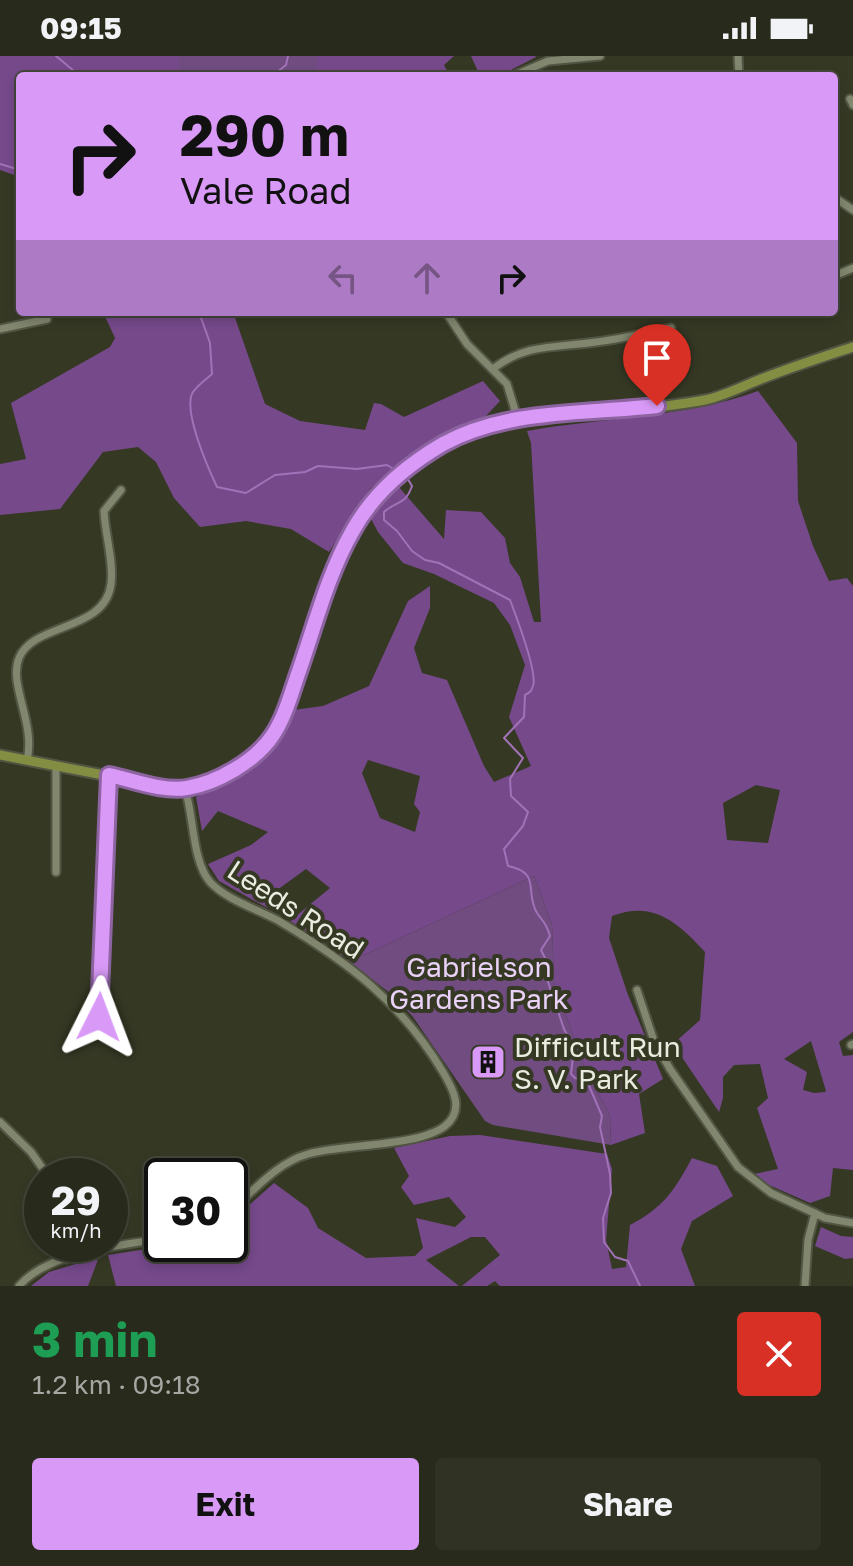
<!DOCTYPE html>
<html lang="en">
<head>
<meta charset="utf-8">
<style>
  body { margin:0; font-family:"Golos Text",sans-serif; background:#303324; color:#f1f3f6; height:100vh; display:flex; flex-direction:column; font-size:30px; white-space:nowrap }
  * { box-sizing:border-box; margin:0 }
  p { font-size:26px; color:#a5a7a3 }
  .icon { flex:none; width:44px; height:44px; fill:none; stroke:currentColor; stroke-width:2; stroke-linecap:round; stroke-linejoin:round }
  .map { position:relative; height:1230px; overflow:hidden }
  .sheet { display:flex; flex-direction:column; background:#282b1b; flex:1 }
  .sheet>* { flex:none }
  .top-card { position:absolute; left:16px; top:16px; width:822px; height:244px; border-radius:8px; box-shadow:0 4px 12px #0003,0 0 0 2px #44473a; background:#d99af7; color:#111; overflow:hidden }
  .speed { position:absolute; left:24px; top:1102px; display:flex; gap:16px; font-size:40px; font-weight:700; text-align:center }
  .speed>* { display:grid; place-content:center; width:104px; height:104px; border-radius:50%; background:#282b1b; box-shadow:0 4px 12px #0003,0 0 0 2px #44473a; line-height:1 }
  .speed small { font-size:20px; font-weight:400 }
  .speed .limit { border:4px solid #111; border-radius:12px; background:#fff; color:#111 }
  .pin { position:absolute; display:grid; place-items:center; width:68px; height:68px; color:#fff; margin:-82px -34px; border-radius:50% 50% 50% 0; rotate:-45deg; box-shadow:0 0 8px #0007 }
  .pin .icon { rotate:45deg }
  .me { position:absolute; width:88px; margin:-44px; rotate:3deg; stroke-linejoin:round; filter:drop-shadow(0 0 6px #0008) }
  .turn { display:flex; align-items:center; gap:28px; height:168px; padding:0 32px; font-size:36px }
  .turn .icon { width:104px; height:104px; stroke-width:2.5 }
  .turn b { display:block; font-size:56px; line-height:68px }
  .lanes { display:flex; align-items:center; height:76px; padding:0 32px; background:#0003; justify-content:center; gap:40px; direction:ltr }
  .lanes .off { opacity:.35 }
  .round { display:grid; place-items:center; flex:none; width:84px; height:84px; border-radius:8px; background:#303324 }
  .overview { display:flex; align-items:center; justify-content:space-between; height:136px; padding:0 32px }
  h1 { font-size:48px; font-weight:700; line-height:60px; color:#1e9e55 }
  .cta { display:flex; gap:16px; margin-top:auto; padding:16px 32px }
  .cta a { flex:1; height:92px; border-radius:8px; background:#d99af7; color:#111; font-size:32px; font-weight:700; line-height:92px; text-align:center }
  .cta a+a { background:#303324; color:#f1f3f6 }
  .status { display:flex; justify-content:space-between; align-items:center; height:56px; padding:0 40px; background:#282b1b; direction:ltr }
  .status svg { height:22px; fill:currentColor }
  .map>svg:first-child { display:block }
</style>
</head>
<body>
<div class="status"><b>09:15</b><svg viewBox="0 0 49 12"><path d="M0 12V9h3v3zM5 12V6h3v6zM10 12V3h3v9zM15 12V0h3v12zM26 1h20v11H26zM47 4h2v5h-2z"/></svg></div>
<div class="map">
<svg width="853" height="1230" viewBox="0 0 853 1230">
  <rect width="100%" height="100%" fill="#353924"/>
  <path fill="#704c81" d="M 93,0 L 421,0 L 403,20 L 91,20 Z
    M 534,820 L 552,869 L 554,926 L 586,1016 L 610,1059 L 611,1089 L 493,1069 L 485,1065 L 413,961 L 394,940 L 349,906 Z"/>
  <path fill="#76498b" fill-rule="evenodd" d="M 0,0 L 179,0 L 179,13 L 189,20 L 20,20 L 20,121 L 0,114 Z
    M 318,0 L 454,0 L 444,9 L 450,20 L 316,20 Z
    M 471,0 L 535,0 L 536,1 L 499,20 L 480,20 Z
    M 103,256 L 233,256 L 265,348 L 300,365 L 365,374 L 374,347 L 381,348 L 404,361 L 483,325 L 500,345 L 485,361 L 453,375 L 416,397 L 371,432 L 329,496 L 291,473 L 246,465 L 200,471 L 174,442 L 156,406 L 138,391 L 103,396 L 60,453 L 0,459 L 0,408 L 26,403 L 11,347 L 110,291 L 115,282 Z
    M 758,335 L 797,387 L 798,445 L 813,490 L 829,525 L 847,522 L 853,530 L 853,976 L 839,986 L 843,1000 L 853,999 L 853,1114 L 833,1112 L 830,1140 L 810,1147 L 769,1129 L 754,1118 L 778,1113 L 757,1052 L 768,1042 L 760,1008 L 734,1009 L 723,1021 L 723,1042 L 719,1056 L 673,988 L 700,964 L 705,896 C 678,867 654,844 612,860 L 609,882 L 628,939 L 663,1023 L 639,1038 L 645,1077 L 611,1089 L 610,1059 L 586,1016 L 554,926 L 552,869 L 534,820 L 349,906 L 326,887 L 290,865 L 330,832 L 306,813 L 273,837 L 271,854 L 219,825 L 208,808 L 251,789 L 268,776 L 218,755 L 202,775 L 196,741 C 247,717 271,709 293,654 L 323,650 L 369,630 L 408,545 L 430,530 L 430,552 L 414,592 L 422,617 L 447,624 L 484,710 L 494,726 L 531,710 L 509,661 L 525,609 L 510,569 L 494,547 L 434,518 L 403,507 L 378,476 L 370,461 L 398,430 L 444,483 L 446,454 L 481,456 L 505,482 L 510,507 L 520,521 L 534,566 L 541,566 L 531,387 L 527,375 C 604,361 684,362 758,335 ZM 368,704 L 420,720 L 414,748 L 420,756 L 415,776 L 380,762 L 362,717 ZM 756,729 L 780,734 L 768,787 L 727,784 L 723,747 ZM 811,985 L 826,1035 L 825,1036 L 814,1037 L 803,1034 L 807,1016 L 784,1003 Z
    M 480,1079 L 607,1098 L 612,1113 L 606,1184 L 612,1213 L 626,1211 L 630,1169 C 663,1152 675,1134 692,1102 L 717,1110 L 733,1140 L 692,1165 L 681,1193 L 695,1230 L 500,1230 L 495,1225 L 487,1230 L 462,1230 L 500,1199 L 485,1181 L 471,1181 L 426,1204 L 459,1230 L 116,1230 L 108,1199 L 179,1188 L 230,1188 L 230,1166 L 274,1127 L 308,1152 L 318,1172 L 366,1202 L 415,1200 L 423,1192 L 416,1162 L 455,1171 L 466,1161 L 449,1141 L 414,1149 L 401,1131 L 409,1120 L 394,1092 L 450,1080 Z
    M 821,1171 L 841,1180 L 853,1181 L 853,1202 L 845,1203 L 815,1190 Z
    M 99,1201 L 88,1230 L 31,1230 L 49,1216 Z"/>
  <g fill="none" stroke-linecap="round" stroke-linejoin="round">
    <path stroke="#a272b8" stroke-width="2" d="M 56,0 L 80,20
      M 272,20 L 286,9 L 288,0
      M 0,108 L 20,114
      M 199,256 L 210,287 L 212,318 C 206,323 198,329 193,336 C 182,353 208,412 217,431 L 246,437 L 275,419 L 305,416 L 318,410 L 357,413 L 387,409 L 400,417
      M 406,420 L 412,430 C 405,450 397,444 384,456 L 384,464 L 397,475 L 412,495 L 425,504 L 439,507 L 510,544 C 516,560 538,616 533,630 C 531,636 530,636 525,639 L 524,661 L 504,682 L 523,702 L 510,723 L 511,740 L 528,756 L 523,770 L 504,793 L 508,810 C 542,817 524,835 537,857 C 544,867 546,867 550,880 L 541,894 L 547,906 L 547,923 L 564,973 L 574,992 L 571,1018 L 575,1022 L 587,1025 L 602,1060 L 600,1071 L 610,1118 L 611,1137 L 603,1162 L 604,1186 L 615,1201 L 628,1205 L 640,1230"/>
    <defs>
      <path id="minor" d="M 738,0 L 739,20
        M 513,20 L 548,5 L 600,0
        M 850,43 L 853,49
        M 834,141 L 853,154
        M 834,220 L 853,212
        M 446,256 L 467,288 L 507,328 L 518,364
        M 0,273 L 47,263
        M 494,312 C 527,287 557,292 596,286 C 621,283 646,277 671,272
        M 27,704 C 36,668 8,628 19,602 C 34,566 105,576 111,528 C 114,505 105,479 104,455 L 121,434
        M 185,733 C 194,760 192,805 210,826 C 225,843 259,854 279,865 C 348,906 401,946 443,1016 C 453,1033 465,1054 445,1070 C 418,1091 342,1088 308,1098 C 276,1107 254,1135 230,1155
        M 56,816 L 56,710
        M 637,934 L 654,985 L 670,1013 L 738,1111 L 771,1137 L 825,1162 L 853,1167
        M 99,961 L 109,719
        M 851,989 L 853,988
        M 0,1066 L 31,1096 L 48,1120
        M 64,1188 L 66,1203
        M 19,1230 C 48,1196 120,1189 162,1183
        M 805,1230 L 808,1184 L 815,1157"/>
      <path id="major" d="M 0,699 L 176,733 C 210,731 255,708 273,678 C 285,659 291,637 298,617 C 323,546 339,471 399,420 C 488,344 598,365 705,344 C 724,340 743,330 761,323 C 792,311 822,301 853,291"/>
    </defs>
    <use href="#minor" stroke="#525543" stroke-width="11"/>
    <use href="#major" stroke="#525543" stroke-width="13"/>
    <use href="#minor" stroke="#81866e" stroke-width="7"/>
    <use href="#major" stroke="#848e43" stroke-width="9"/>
  </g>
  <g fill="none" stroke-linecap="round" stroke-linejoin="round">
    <defs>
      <path id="route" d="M 99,961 L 109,719 C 133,724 162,736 187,732 C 217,727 256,705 273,679 C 285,661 291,638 298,618 C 315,570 327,520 352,476 C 372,439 407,409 443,388 C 506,353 587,358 657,350"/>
    </defs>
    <use href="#route" stroke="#8d64a1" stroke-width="20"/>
    <use href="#route" stroke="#d99af7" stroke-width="14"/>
  </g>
  <defs>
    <symbol id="building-square" viewBox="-11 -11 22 22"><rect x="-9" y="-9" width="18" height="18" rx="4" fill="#d99af7" stroke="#353924"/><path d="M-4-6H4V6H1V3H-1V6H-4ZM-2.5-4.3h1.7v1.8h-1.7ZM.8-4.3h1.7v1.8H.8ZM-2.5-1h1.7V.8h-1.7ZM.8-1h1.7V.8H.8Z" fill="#111"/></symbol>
  </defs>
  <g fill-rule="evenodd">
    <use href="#building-square" x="468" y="986" width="40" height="40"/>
  </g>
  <g text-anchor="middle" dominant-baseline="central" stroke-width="8" stroke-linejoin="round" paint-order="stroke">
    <g font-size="28" fill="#e9ecdf" stroke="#353924">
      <text transform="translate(296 853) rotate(33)">Leeds Road</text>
    </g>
    <g font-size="28" fill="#ead1f7" stroke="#353924">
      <text x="479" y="910">Gabrielson<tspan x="479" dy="32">Gardens Park</tspan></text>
    </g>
    <g font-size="28" fill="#e9ecdf" stroke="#353924" text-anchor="start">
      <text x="514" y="990">Difficult Run<tspan x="514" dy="32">S. V. Park</tspan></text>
    </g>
  </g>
</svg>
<div class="speed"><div>29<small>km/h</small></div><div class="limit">30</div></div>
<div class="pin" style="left:657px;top:350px;background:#d93025"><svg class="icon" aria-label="arrive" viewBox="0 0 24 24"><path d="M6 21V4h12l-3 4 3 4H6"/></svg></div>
<svg class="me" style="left:99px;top:961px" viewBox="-20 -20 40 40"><path d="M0-17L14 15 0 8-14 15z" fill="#d99af7" stroke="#fff" stroke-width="4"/></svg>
<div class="top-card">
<div class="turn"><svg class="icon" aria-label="right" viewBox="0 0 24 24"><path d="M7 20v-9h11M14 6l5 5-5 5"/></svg><div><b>290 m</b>Vale Road</div></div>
<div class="lanes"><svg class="icon off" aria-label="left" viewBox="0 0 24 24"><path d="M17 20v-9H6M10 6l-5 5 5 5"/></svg><svg class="icon off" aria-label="ahead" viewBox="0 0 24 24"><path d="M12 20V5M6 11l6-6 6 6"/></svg><svg class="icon" aria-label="right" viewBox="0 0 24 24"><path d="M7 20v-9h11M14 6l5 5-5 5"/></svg></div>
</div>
</div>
<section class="sheet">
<div class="overview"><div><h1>3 min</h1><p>1.2 km · 09:18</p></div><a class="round" style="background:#d93025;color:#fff"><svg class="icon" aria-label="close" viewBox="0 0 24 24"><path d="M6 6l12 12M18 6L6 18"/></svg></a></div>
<div class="cta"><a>Exit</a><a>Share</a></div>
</section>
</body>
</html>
